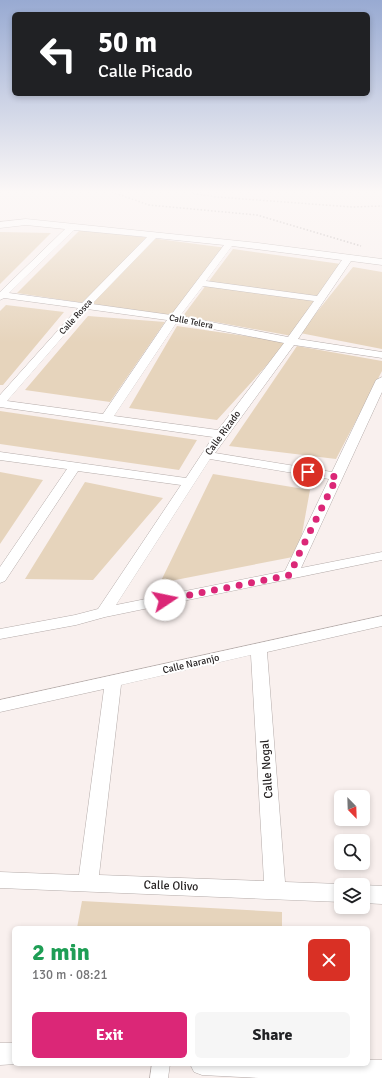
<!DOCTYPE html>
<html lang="en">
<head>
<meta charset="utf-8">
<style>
  body { margin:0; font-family:Signika,sans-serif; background:#f6f6f6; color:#202124; height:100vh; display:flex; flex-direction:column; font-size:15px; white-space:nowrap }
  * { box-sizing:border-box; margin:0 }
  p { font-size:13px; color:#757577 }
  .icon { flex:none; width:22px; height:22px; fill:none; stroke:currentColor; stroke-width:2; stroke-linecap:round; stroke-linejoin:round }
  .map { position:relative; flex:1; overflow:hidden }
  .side { position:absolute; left:12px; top:926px; width:358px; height:140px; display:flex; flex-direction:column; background:#fff; border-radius:6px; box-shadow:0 2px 6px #0003 }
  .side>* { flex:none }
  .top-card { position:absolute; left:12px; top:12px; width:358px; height:84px; border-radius:6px; box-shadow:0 2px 6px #0003; background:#202124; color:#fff; overflow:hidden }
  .needle { width:26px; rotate:157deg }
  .controls { position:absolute; left:334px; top:790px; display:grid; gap:8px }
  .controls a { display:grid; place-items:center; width:36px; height:36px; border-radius:6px; background:#fff; box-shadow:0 2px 6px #0003; font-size:20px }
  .pin { position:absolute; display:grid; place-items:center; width:34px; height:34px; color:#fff; margin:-17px; border:2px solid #fff; border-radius:50%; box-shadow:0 1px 4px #0007 }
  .me { position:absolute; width:44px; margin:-22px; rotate:79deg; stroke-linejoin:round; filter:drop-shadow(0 0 3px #0008) }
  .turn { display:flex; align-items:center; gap:14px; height:84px; padding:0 20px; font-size:18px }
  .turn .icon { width:52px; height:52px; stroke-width:2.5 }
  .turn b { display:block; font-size:28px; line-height:34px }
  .round { display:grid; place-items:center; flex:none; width:42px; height:42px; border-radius:6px; background:#f6f6f6 }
  .headline { display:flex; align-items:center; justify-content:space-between; height:68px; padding:0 20px }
  h1 { font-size:24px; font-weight:700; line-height:30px; color:#1e9e55 }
  .primary-button { display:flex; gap:8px; margin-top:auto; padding:8px 20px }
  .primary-button a { flex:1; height:46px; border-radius:6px; background:#db2777; color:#fff; font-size:16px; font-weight:700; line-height:46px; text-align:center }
  .primary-button a+a { background:#f6f6f6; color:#202124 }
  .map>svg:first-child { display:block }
</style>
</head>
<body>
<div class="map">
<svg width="382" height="1078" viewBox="0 0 382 1078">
  <rect width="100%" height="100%" fill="#f9f0ee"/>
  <path fill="#e6d4bc" d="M 81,229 L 227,248 L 176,317 L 17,293 Z
    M 0,232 L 51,233 L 0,284 Z
    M 233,249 L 341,264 L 292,336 L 183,316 Z
    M 353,267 L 382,272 L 382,349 L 300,333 Z
    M 6,305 L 64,312 L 3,385 L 0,385 L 0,311 Z
    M 88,316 L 165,322 L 110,402 L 25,390 Z
    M 177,326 L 288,342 L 217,420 L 129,408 Z
    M 297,346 L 382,361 L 382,371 L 336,459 L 229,446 Z
    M 0,411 L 197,440 L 179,470 L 0,444 Z
    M 0,472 L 43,480 L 0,544 Z
    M 213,474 L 310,490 L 298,556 L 160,583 Z
    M 85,482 L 163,498 L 93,580 L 25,579 Z
    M 82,901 L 282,912 L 282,928 L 77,928 Z"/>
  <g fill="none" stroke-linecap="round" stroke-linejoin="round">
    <defs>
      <path id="pedestrian" d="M 152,1064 L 170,1064 L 168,1078 L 150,1078 Z"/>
      <path id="minor" d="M 26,219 L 258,243 L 382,259 L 382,265 L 351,261 L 298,339 L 382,352 L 382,358 L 294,345 L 215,453 L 332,472 L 376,380 L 382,377 L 382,392 L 301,568 L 382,552 L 382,560 L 105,617 L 76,625 L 0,639 L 0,629 L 75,615 L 98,609 L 181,485 L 78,471 L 5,581 L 0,583 L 0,567 L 67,469 L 0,460 L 0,452 L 186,478 L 213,437 L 0,407 L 0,395 L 78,308 L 4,298 L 0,300 L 0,292 L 65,229 L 26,225 L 0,228 L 0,222 ZM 74,230 L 147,237 L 82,303 L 9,293 ZM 156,238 L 224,245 L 171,315 L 92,304 ZM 232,246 L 342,260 L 317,296 L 206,281 ZM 203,286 L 314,301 L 288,337 L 180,316 ZM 87,309 L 167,320 L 103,414 L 7,401 ZM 177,322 L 284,343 L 218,430 L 114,416 ZM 210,459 L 329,479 L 285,571 L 116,605 Z
        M 382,616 L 382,626 L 267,652 L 285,882 L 341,884 L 343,885 L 341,885 L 341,902 L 0,888 L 0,872 L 79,875 L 104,689 L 0,712 L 0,700 ZM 251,655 L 264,881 L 99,875 L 121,685 Z
        M 363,885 L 382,886 L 382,904 L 363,903 Z
        M 0,1043 L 14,1043 L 14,1064 L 17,1064 L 0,1065 Z
        M 368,1060 L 382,1060 L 382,1078 L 259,1078 L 202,1075 L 194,1072 L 190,1064 L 368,1064 Z"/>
    </defs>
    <use href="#pedestrian" stroke="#b5acaa" stroke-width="1"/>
    <use href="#minor" stroke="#b5acaa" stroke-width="1"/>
    <path stroke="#b7b0af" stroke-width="1.5" stroke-dasharray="1.5 2" stroke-linecap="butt" d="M 112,192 L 149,205 L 257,215 L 361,246
      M 183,192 L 217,197 L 352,207 L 382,206"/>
    <use href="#pedestrian" fill="#fff" fill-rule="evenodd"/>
    <use href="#minor" fill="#fff" fill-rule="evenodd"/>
  </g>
  <linearGradient id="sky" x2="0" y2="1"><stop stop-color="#98aad2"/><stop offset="0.56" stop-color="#fcf8f7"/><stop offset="1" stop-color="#fcf8f7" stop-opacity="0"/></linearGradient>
  <rect width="382" height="343" fill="url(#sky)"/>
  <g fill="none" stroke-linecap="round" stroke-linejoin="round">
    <path stroke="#db2777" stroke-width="7" stroke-dasharray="0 12.6" d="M 165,600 L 290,575 L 298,556 L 337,477 L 308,472"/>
  </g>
  <g text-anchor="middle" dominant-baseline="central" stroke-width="4" stroke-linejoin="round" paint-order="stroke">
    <g font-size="9" fill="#272323" stroke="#fff">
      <text transform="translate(76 317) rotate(-48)">Calle Rosca</text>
      <text transform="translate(191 322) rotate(11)">Calle Telera</text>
    </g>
    <g font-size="10" fill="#272323" stroke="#fff">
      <text transform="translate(223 433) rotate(-54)">Calle Rizado</text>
      <text transform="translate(191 664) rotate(-13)">Calle Naranjo</text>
    </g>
    <g font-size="12" fill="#272323" stroke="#fff">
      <text transform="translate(267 769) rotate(-94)">Calle Nogal</text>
      <text transform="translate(171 886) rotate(2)">Calle Olivo</text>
    </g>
  </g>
</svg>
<div class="controls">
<a><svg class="needle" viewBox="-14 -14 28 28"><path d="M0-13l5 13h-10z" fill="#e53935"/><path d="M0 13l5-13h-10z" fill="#757577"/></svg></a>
<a><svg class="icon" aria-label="search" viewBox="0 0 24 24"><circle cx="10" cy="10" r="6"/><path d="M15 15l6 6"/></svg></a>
<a><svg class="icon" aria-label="layers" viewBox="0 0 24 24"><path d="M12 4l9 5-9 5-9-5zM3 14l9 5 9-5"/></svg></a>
</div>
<div class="pin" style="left:308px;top:472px;background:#d93025"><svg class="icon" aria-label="arrive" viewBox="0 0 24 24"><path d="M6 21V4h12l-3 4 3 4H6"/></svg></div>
<svg class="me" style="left:165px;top:600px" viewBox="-20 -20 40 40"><circle r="19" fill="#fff"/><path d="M0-13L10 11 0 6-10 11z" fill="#db2777"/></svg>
<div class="top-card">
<div class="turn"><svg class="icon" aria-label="left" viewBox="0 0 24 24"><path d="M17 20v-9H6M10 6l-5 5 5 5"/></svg><div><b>50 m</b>Calle Picado</div></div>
</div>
<section class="side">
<div class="headline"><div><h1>2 min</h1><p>130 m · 08:21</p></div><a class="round" style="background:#d93025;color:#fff"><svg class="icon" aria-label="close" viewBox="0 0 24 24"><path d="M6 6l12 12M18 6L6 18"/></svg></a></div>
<div class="primary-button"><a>Exit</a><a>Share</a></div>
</section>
</div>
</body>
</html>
